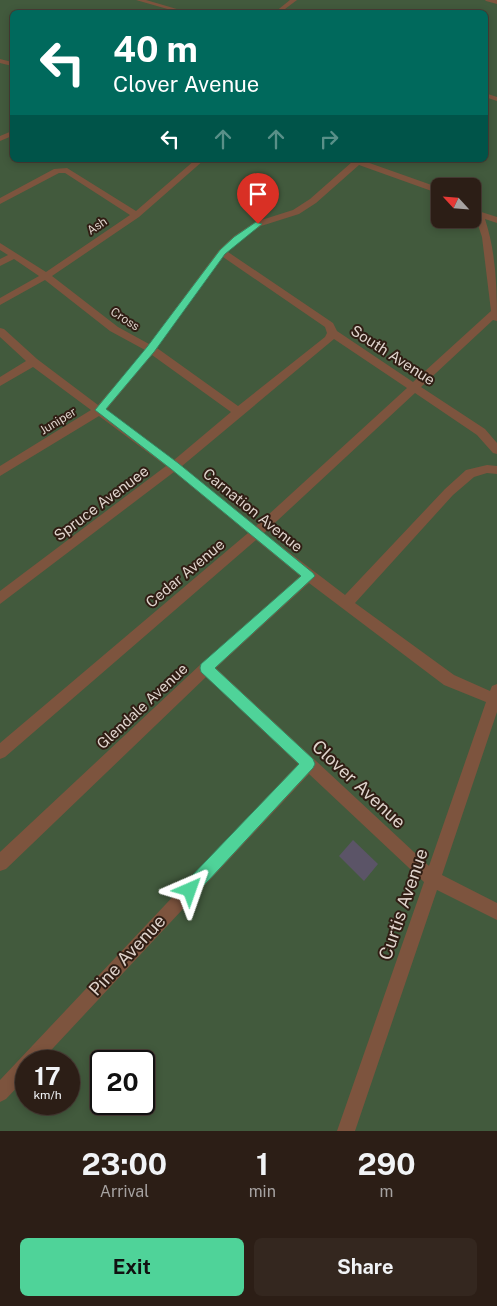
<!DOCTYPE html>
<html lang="en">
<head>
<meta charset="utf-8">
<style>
  body { margin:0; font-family:"Public Sans",sans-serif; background:#34271f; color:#f1f3f6; height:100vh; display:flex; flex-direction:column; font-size:19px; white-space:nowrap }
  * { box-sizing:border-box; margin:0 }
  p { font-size:16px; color:#a6a2a1 }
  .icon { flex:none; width:28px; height:28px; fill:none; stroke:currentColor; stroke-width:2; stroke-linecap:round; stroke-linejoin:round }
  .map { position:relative; height:1131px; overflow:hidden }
  .side { display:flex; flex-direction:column; background:#2c1e16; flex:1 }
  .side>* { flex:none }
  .top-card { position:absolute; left:10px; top:10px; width:478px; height:152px; border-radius:8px; box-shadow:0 2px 8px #0003,0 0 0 1px #483c35; background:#00695c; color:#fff; overflow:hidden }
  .needle { width:32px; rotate:296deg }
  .buttons { position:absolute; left:431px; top:178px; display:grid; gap:10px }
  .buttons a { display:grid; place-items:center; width:50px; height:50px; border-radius:8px; background:#2c1e16; box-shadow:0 2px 8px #0003,0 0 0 1px #483c35; font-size:25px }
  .speed { position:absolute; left:15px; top:1050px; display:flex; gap:10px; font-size:25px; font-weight:700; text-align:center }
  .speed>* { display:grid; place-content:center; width:65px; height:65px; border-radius:50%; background:#2c1e16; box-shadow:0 2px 8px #0003,0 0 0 1px #483c35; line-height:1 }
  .speed small { font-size:12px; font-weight:400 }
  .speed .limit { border:2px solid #111; border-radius:8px; background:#fff; color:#111 }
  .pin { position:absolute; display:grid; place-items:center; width:42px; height:42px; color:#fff; margin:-51px -21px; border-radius:50% 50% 50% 0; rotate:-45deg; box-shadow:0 0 5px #0007 }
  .pin .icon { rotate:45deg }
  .me { position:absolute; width:55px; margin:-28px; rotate:43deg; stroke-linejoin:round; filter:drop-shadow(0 0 4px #0008) }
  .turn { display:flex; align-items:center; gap:18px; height:105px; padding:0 20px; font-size:22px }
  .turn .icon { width:65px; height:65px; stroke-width:2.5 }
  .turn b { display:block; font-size:35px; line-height:42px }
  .lanes { display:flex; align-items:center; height:48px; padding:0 20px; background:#0003; justify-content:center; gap:25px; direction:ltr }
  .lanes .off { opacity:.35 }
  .eta { display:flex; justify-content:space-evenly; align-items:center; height:85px; text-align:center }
  .eta b { font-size:30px; font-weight:700; line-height:35px }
  .cta { display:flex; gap:10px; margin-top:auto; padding:10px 20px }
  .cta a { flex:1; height:58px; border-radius:8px; background:#4fd399; color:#111; font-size:20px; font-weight:700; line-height:58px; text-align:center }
  .cta a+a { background:#34271f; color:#f1f3f6 }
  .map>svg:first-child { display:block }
</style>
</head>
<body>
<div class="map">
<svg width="497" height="1131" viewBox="0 0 497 1131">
  <rect width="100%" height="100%" fill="#3a281e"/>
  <path fill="#425a3d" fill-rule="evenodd" d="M 0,0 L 497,0 L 497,1131 L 0,1131 ZM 12,12 L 485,12 L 485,160 L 12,160 ZM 440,186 L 472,186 L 472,219 L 440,219 ZM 26,1061 L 69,1061 L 69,1104 L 26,1104 ZM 101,1061 L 144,1061 L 144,1104 L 101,1104 Z"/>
  <path fill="#5b5467" d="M 353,840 L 378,864 L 364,881 L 339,856 Z"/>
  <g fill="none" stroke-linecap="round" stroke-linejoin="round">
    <path fill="#7d543e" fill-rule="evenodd" d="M 136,0 L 146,0 L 187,12 L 178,12 Z
      M 290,0 L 297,0 L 281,12 L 275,12 Z
      M 485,0 L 497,0 L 497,4 L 486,1 Z
      M 0,59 L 12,62 L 12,66 L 0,63 Z
      M 485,93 L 497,97 L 497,101 L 485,97 Z
      M 12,131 L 12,136 L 0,141 L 0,136 Z
      M 195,160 L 204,160 L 139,217 L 52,276 L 118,327 L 149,344 L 219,250 L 234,236 L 255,222 L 293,210 L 310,199 L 352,162 L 349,160 L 361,160 L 440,188 L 440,194 L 359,165 L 316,203 L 299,214 L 261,226 L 240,240 L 228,252 L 333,323 L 337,331 L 413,382 L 491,311 L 482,237 L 475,216 L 472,214 L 472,209 L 497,217 L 497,223 L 485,219 C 496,253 497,287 497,321 L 493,320 L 421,387 L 485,429 L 497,443 L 497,454 L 493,453 L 477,435 L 415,393 L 264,533 L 345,595 L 445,489 L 466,470 L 487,465 L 497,466 L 497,474 L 487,473 L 474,477 L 453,495 L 355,603 L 454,675 L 490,691 L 492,686 L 497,684 L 497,712 L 442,875 L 497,903 L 497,920 L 437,890 L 355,1131 L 337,1131 L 424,882 L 309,774 L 41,1061 L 26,1061 L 26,1078 L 6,1099 L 0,1102 L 0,1080 L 298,764 L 206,677 L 6,869 L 0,871 L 0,852 L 201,664 L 300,576 L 256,540 L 5,757 L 0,759 L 0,743 L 248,533 L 174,472 L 0,604 L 0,591 L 166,466 L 99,416 L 0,476 L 0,466 L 91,410 L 33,367 L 0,386 L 0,377 L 26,361 L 0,337 L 0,328 L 4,329 L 37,359 L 98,405 L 145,350 L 110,331 L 45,280 L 0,305 L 0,298 L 39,276 L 14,259 L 0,266 L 0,259 L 8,255 L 0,250 L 0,243 L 46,272 L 130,215 L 65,173 L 59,173 L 0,204 L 0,198 L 54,169 L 67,168 L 136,211 ZM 223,257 L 325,327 L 327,333 L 325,337 L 238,406 L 157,348 ZM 334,339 L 407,388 L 256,526 L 182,466 ZM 152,355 L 231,412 L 174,460 L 106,410 ZM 309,583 L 444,685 L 486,702 L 429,866 L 216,668 Z"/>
  </g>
  <path fill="#4fd399" stroke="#338963" d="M 256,222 L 262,224 L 225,254 L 154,352 L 106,409 L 178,463 L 313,573 L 315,576 L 215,668 L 313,759 L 315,764 L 313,768 L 195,895 L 190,897 L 184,895 L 182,890 L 184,884 L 299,764 L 201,672 L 200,668 L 201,664 L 301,576 L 171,469 L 95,410 L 147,347 L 220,250 L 234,237 Z"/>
  <g text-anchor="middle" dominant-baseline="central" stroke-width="4" stroke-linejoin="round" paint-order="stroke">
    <g font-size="12" fill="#dfd3cc" stroke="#301e14">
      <text transform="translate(97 226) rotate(-34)">Ash</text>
      <text transform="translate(125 319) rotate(33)">Cross</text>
      <text transform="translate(58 421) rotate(-32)">Juniper</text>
    </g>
    <g font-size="15" fill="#dfd3cc" stroke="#301e14">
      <text transform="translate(393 355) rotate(33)">South Avenue</text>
      <text transform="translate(101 503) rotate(-37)">Spruce Avenuee</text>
      <text transform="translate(253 510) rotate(39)">Carnation Avenue</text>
      <text transform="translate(185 573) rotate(-40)">Cedar Avenue</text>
      <text transform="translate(142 706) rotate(-43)">Glendale Avenue</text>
    </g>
    <g font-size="18" fill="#dfd3cc" stroke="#301e14">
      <text transform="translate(359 784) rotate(43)">Clover Avenue</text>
      <text transform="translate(403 904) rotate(-71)">Curtis Avenue</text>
      <text transform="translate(127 955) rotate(-47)">Pine Avenue</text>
    </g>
  </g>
</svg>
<div class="buttons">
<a><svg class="needle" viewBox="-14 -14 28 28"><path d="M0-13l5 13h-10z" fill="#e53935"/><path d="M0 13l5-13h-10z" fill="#a6a2a1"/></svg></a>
</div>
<div class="speed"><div>17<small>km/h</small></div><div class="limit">20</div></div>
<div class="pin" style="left:258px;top:224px;background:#d93025"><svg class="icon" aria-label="arrive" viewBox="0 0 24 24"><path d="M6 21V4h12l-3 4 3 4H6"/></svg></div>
<svg class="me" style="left:190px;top:890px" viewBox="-20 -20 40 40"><path d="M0-17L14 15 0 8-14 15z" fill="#4fd399" stroke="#fff" stroke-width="4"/></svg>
<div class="top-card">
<div class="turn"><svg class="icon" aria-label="left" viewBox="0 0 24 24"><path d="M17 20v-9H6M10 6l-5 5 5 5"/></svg><div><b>40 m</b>Clover Avenue</div></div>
<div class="lanes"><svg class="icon" aria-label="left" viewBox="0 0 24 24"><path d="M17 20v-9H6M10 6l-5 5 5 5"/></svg><svg class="icon off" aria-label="ahead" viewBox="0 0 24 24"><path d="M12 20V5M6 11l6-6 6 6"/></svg><svg class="icon off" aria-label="ahead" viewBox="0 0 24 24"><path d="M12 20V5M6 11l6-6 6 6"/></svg><svg class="icon off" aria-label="right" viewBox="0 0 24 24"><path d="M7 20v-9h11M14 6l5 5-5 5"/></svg></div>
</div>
</div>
<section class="side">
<div class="eta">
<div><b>23:00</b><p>Arrival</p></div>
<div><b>1</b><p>min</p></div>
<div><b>290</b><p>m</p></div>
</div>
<div class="cta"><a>Exit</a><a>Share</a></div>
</section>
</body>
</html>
